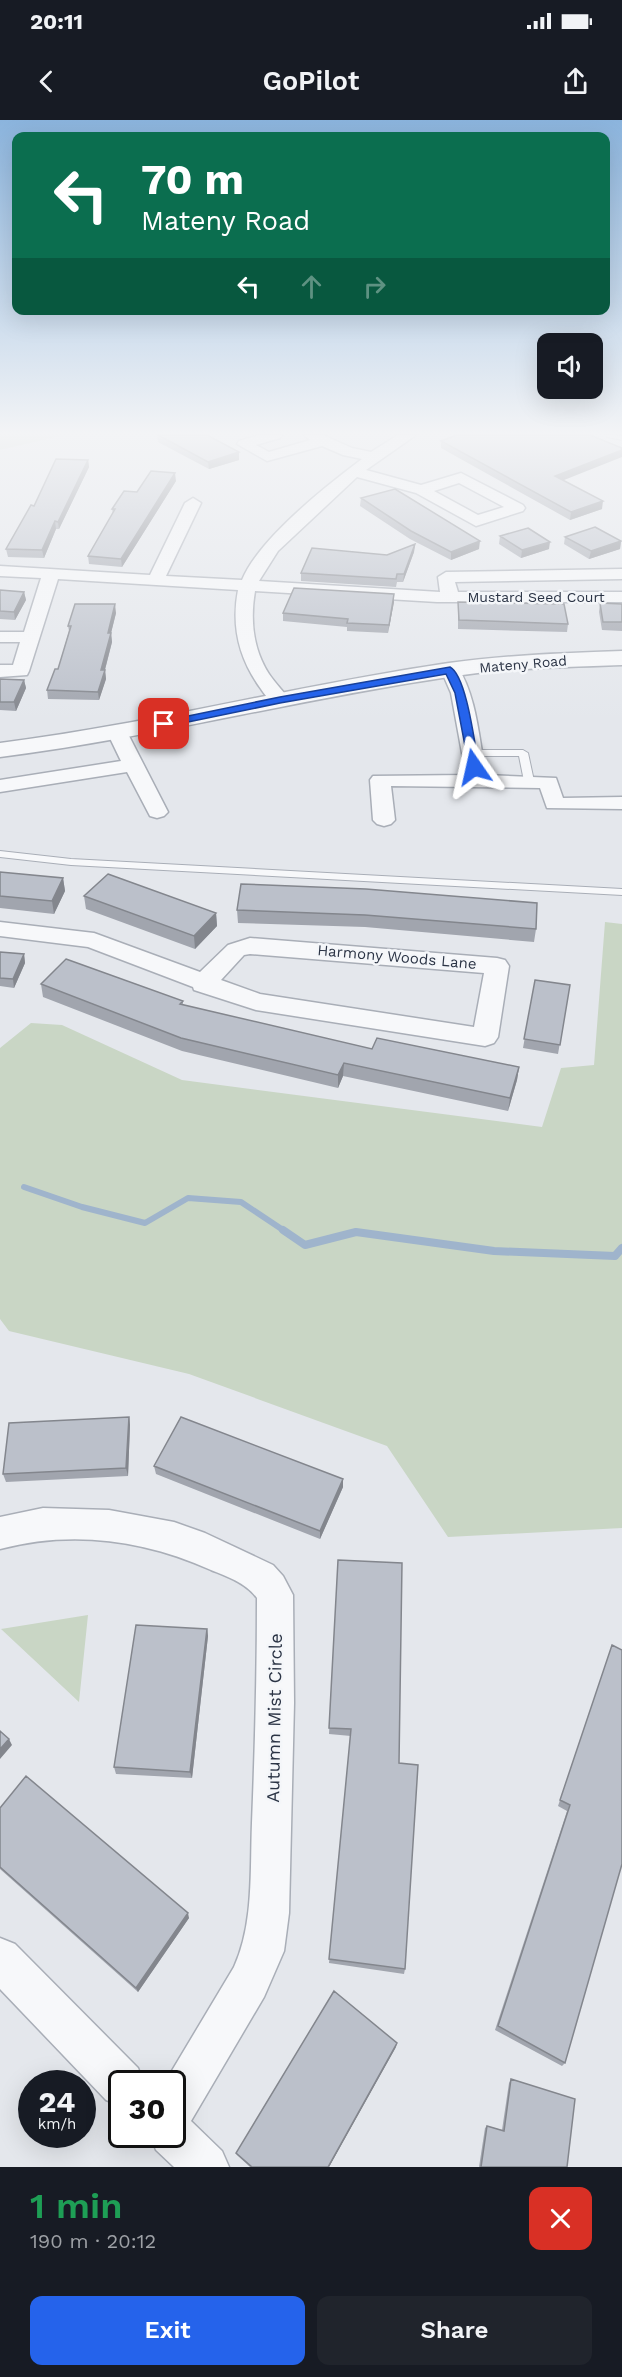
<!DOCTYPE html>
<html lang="en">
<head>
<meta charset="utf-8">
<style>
  body { margin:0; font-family:"Work Sans",sans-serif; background:#20242c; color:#f1f3f6; height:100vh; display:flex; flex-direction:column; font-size:22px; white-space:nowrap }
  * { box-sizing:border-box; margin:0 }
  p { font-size:20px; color:#9ea1a6 }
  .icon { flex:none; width:33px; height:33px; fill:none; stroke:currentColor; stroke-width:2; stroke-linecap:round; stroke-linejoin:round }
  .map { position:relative; height:2047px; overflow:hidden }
  .drawer { display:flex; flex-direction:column; background:#171b24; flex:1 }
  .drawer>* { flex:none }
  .top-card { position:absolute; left:12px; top:12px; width:598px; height:183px; border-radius:12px; box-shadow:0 6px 24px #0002; background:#0b6e4f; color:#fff; overflow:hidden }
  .fabs { position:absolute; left:537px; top:213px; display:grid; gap:12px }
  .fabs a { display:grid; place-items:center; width:66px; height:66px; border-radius:12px; background:#171b24; box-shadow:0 6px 24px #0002; font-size:30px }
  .speed { position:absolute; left:18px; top:1950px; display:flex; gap:12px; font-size:30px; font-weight:700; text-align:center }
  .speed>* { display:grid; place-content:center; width:78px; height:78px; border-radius:50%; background:#171b24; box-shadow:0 6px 24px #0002; line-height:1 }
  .speed small { font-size:15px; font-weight:400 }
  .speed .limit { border:3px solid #111; border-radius:9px; background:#fff; color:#111 }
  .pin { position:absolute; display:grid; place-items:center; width:51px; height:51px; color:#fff; margin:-26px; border-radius:12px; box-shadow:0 3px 9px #0006 }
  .me { position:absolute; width:66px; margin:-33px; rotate:349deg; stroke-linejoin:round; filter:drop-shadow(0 0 4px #0008) }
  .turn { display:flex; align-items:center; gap:21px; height:126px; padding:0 30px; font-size:27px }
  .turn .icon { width:78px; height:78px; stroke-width:2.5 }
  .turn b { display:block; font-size:42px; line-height:51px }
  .lanes { display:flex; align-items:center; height:57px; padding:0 30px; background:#0003; justify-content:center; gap:30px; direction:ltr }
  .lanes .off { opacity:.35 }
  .round { display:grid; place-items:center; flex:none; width:63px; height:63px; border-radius:12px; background:#20242c }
  .overview { display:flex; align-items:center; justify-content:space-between; height:102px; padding:0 30px }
  h1 { font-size:36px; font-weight:600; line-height:45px; color:#1e9e55 }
  .action { display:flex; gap:12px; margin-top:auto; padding:12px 30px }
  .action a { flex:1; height:69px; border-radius:12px; background:#2563eb; color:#fff; font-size:24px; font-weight:600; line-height:69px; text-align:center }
  .action a+a { background:#20242c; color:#f1f3f6 }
  .status { display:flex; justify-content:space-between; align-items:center; height:42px; padding:0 30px; background:#171b24; direction:ltr }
  .status svg { height:16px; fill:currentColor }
  header { display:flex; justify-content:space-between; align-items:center; height:78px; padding:0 30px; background:#171b24; font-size:27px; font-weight:600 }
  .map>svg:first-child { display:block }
</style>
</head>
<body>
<div class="status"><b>20:11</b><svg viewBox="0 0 49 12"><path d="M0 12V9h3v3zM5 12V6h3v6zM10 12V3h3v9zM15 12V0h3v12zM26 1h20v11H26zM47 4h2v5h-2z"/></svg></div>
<header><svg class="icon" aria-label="back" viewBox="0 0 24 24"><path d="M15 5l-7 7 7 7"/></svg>GoPilot<svg class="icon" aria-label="share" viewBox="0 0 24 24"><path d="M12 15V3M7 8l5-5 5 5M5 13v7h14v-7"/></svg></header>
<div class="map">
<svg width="622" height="2047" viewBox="0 0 622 2047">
  <rect width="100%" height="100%" fill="#e4e7ec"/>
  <path fill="#c9d6c5" d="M 0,315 L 64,315 L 0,330 Z
    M 605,802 L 622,804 L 622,1408 L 448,1417 L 387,1326 L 189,1254 L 9,1211 L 0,1199 L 0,928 L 31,903 L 62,905 L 182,960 L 542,1007 L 561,948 L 594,945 Z
    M 88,1495 L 79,1582 L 1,1509 Z"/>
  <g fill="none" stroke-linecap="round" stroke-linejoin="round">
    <path stroke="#9fb4cc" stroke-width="6" d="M 24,1067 L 82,1087 L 145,1103 L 188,1078 L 241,1082 L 286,1112"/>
    <path stroke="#9fb4cc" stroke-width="8" d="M 283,1110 L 305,1125 L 356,1112 L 494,1131 L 615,1136 L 622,1128"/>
    <defs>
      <path id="service" d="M 607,315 L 622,316 L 622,320 L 607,317 Z
        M 523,630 L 528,633 L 534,661 L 529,664 L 524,661 L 519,636 L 471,636 L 466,633 L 471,630 Z
        M 0,731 L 71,739 L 622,769 L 622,775 L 71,745 L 0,737 Z"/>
      <path id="minor" d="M 259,315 L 282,315 L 280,318 L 256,325 L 269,332 L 310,320 L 304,315 L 323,315 L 352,328 L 371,332 L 398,315 L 416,315 L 366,350 L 421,365 L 461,353 L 523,385 L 525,388 L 523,391 L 476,406 L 416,373 L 357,357 L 278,431 L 259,461 L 440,472 L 438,457 L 446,452 L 622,449 L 622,459 L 455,462 L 458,472 L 622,472 L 622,482 L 437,482 L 255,471 C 250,500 253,529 269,554 C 275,563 283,571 290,580 L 287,584 C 273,587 268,579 261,569 C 239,539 231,507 238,470 L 58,459 L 29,551 L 27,555 L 0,557 L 0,545 L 13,545 L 20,522 L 0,522 L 0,512 L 24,512 L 41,458 L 0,456 L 0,446 L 150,455 L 185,383 L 193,378 L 201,383 L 166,456 L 242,460 C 259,419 326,366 362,339 L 343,335 L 322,326 L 267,341 L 237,324 L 239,321 ZM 459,363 L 504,387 L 478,395 L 434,371 Z
        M 450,544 L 457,546 C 477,576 479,620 486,655 L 556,658 L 563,678 L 622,677 L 622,689 L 547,688 L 540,668 L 391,666 L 395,700 L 391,704 L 384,706 L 377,704 L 373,700 L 370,660 L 373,656 L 466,655 L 451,573 L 441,550 L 443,546 Z
        M 118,608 L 125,610 L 128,614 L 168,692 L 164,696 L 157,698 L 150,696 L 127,652 L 0,672 L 0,660 L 121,641 L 108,614 L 111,610 Z
        M 0,802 L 94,813 L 200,852 L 228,825 L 250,818 L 497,838 L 505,840 L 509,846 L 498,917 L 494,923 L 485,926 L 256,890 L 194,870 L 193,867 L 88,827 L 0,816 ZM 250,834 L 484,853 L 474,907 L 260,874 L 221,860 L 244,835 Z
        M 43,1388 L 109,1390 L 174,1402 L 205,1413 L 273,1445 L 283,1456 L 293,1475 L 294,1583 L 289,1793 L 284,1831 L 264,1877 L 191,2001 L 222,2031 L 229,2047 L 174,2047 L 156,2030 L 150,2014 L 172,2014 L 172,1964 L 164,1964 L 234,1847 C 254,1803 250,1751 252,1703 C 255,1628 257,1553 257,1478 C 246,1463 228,1457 211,1450 C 144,1420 72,1410 0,1429 L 0,1397 Z
        M 0,1818 L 15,1824 L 138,1948 L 144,1964 L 122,1964 L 122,1986 L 106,1980 L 0,1869 Z"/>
      <path id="tertiary" d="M 622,531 L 622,545 C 564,547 506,548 449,557 C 298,579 151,618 0,637 L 0,623 C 151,604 298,565 449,543 C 506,535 564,533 622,531 Z"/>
    </defs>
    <use href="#service" stroke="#a9aeb7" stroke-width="2"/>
    <use href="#minor" stroke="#a9aeb7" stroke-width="3"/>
    <use href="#tertiary" stroke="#a9aeb7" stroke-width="3"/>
    <use href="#service" fill="#f7f8fa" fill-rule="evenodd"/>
    <use href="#minor" fill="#f7f8fa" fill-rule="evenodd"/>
    <use href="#tertiary" fill="#f7f8fa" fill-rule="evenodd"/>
  </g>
  <path fill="#a1a5ae" d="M 157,315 L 239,340 L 209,349 L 158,322 Z
    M 441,321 L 563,360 L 602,389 L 570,400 L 441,328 Z
    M 88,340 L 89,347 L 59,409 L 56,409 L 44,438 L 8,437 L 6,429 L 34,386 Z
    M 176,361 L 122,447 L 89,444 L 88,436 L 113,394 L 112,389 L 137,372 Z
    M 361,378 L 479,429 L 451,440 L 410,419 L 360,386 Z
    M 500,416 L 549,429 L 521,438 L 499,424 Z
    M 565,417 L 621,421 L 620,429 L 589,439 L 564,424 Z
    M 415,424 L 414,432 L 403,462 L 397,462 L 396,467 L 301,461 L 301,453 L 387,435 Z
    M 0,470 L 24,472 L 26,480 L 15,500 L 0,499 Z
    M 394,482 L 388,513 L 347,511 L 347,507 L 283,501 L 283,493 Z
    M 458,482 L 568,504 L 567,512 L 458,509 Z
    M 600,483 L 622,484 L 622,511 L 602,510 L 599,492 Z
    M 116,493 L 111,513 L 112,522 L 105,550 L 106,559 L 99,580 L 48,579 L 47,570 L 58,549 L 69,511 L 68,506 Z
    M 0,559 L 24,560 L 26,568 L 16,591 L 0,590 Z
    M 0,752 L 63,758 L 65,771 L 54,794 L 0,788 Z
    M 241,764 L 536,809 L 534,822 L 365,807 L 238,803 L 237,790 Z
    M 84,776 L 216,793 L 217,806 L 195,829 L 86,789 Z
    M 0,832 L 24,834 L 25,843 L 14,868 L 0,866 Z
    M 535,860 L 570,865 L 558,934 L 523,928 Z
    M 41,864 L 183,881 L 183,885 L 372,929 L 519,947 L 517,960 L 508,991 L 343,956 L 338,968 L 182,931 L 43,877 Z
    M 129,1297 L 130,1305 L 128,1356 L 6,1362 L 3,1354 Z
    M 154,1346 L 343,1367 L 320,1419 L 156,1354 Z
    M 338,1440 L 399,1643 L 405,1849 L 404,1854 L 329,1843 L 351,1616 L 329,1614 Z
    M 207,1509 L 208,1516 L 192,1658 L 116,1654 L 114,1647 Z
    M 612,1525 L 565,1943 L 562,1946 L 495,1910 L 567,1691 L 558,1686 Z
    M 0,1688 L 189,1798 L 138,1872 L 0,1749 Z
    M 396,1927 L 329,2047 L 250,2047 L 237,2035 L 236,2033 Z
    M 511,1959 L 567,2047 L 479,2047 L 485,2008 L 487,2006 L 502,2010 L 509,1963 Z"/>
  <path fill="#83868d" d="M 622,330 L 622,337 L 554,364 L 555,356 Z
    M 239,332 L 239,340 L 209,349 L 208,342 Z
    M 88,340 L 89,347 L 59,409 L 58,402 Z
    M 175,353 L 176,361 L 122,447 L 121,439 Z
    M 603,381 L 602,389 L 570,400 L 571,392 Z
    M 55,401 L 56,409 L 44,438 L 42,430 Z
    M 480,421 L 479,429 L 451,440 L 451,432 Z
    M 621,421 L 620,429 L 589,439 L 591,431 Z
    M 550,422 L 549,429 L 521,438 L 522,430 Z
    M 415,424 L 414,432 L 403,462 L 404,454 Z
    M 24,472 L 26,480 L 15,500 L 14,492 Z
    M 394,474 L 394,482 L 388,513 L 389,505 Z
    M 115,484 L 116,493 L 109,521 L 108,513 Z
    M 111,513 L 112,522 L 104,553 L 105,550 L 106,559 L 99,580 L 98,572 L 101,550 Z
    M 24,560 L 26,568 L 16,591 L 14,582 Z
    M 63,758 L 65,771 L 54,794 L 52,781 Z
    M 216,793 L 217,806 L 195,829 L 194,816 Z
    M 24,834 L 25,843 L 14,868 L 13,859 Z
    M 344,943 L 343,956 L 338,968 L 338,955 Z
    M 519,947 L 517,960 L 508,991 L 510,978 Z
    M 129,1297 L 130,1305 L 128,1356 L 126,1348 Z
    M 343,1359 L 343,1367 L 320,1419 L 320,1411 Z
    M 207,1509 L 208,1516 L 192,1658 L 190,1652 Z
    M 9,1619 L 12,1625 L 0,1639 L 0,1629 Z
    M 188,1793 L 189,1798 L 138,1872 L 136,1868 Z
    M 397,1923 L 396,1927 L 329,2047 L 328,2047 Z"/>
  <path fill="#bbc0ca" stroke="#83868d" stroke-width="1.5" d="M 158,315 L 207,315 L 239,332 L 208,342 Z
    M 457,315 L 590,315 L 622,328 L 622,330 L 555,356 L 603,381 L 571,392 L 441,321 Z
    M 56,339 L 88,340 L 58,402 L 55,401 L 42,430 L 6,429 L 31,385 L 34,386 Z
    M 151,351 L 175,353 L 121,439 L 88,436 L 115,389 L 112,389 L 124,371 L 137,372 Z
    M 395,369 L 480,421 L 451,432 L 411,411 L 361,378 Z
    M 595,407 L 621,421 L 591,431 L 565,417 Z
    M 528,408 L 550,422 L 522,430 L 500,416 Z
    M 415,424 L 404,454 L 397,454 L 396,459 L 301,453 L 312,428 L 387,435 Z
    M 294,468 L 394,474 L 389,505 L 347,503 L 348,499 L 283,493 Z
    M 0,470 L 24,472 L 14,492 L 0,491 Z
    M 458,482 L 564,484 L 568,504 L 459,500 Z
    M 600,483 L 622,484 L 622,502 L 603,502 Z
    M 75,484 L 115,484 L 108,513 L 111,513 L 101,550 L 105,550 L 98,572 L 47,570 L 55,549 L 58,549 L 71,506 L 68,506 Z
    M 0,559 L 24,560 L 14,582 L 0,582 Z
    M 0,752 L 63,758 L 52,781 L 0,776 Z
    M 108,754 L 216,793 L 194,816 L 84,776 Z
    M 241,764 L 366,769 L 537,783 L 536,809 L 365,795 L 237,790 Z
    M 0,832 L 24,834 L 13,859 L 0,858 Z
    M 66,839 L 183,881 L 180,884 L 372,929 L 377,918 L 519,947 L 510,978 L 344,943 L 338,955 L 181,918 L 41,864 Z
    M 535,860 L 570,865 L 560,925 L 524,919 Z
    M 129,1297 L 126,1348 L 3,1354 L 9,1303 Z
    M 181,1297 L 343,1359 L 320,1411 L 154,1346 Z
    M 338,1440 L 402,1443 L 399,1643 L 418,1645 L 405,1849 L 329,1839 L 351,1609 L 329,1608 Z
    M 136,1505 L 207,1509 L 190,1652 L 114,1647 Z
    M 612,1525 L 622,1530 L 622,1744 L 565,1943 L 498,1906 L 570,1685 L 560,1680 Z
    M 0,1611 L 9,1619 L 0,1629 Z
    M 26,1656 L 188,1793 L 136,1868 L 0,1747 L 0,1688 Z
    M 334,1871 L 397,1923 L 328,2047 L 252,2047 L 236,2033 Z
    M 511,1959 L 575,1979 L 567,2047 L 481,2047 L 487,2006 L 504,2011 Z"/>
  <linearGradient id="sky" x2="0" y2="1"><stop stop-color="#8bb4dd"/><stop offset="0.52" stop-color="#f3f4f6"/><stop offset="1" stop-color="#f3f4f6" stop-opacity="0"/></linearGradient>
  <rect width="622" height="602" fill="url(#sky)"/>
  <path fill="#2563eb" stroke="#184099" stroke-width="1.5" d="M 450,547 C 467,556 475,627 479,647 L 477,649 L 469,647 L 455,573 L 446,554 L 280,583 L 164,607 L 159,604 L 164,601 L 280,577 Z"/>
  <g text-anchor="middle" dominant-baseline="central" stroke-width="5" stroke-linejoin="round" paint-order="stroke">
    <g font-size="14" fill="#2b3445" stroke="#f4f6f9">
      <text x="536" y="477">Mustard Seed Court</text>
      <text transform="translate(523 544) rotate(-5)">Mateny Road</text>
    </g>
    <g font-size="15" fill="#2b3445" stroke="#f4f6f9">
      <text transform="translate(397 837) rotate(5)">Harmony Woods Lane</text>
    </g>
    <g font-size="18" fill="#2b3445" stroke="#f4f6f9">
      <text transform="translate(274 1598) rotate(-89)">Autumn Mist Circle</text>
    </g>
  </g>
</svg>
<div class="fabs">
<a><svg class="icon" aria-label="sound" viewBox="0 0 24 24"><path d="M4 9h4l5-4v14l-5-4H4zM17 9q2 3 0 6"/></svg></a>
</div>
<div class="speed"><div>24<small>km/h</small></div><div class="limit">30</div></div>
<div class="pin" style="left:164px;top:604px;background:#d93025"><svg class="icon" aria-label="arrive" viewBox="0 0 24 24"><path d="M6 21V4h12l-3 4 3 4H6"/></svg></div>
<svg class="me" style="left:474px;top:647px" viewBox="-20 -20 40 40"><path d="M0-17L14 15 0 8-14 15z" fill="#2563eb" stroke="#fff" stroke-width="4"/></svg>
<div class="top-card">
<div class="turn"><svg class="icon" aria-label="left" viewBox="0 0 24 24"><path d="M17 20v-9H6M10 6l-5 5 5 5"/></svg><div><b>70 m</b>Mateny Road</div></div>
<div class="lanes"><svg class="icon" aria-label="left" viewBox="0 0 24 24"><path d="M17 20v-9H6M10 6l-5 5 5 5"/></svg><svg class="icon off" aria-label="ahead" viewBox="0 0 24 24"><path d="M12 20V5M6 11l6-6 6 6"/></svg><svg class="icon off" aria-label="right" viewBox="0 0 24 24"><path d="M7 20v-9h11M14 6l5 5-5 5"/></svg></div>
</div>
</div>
<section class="drawer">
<div class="overview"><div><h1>1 min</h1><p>190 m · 20:12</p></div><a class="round" style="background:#d93025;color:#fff"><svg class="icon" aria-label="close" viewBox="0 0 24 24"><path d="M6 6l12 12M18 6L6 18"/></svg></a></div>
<div class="action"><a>Exit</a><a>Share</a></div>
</section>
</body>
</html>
